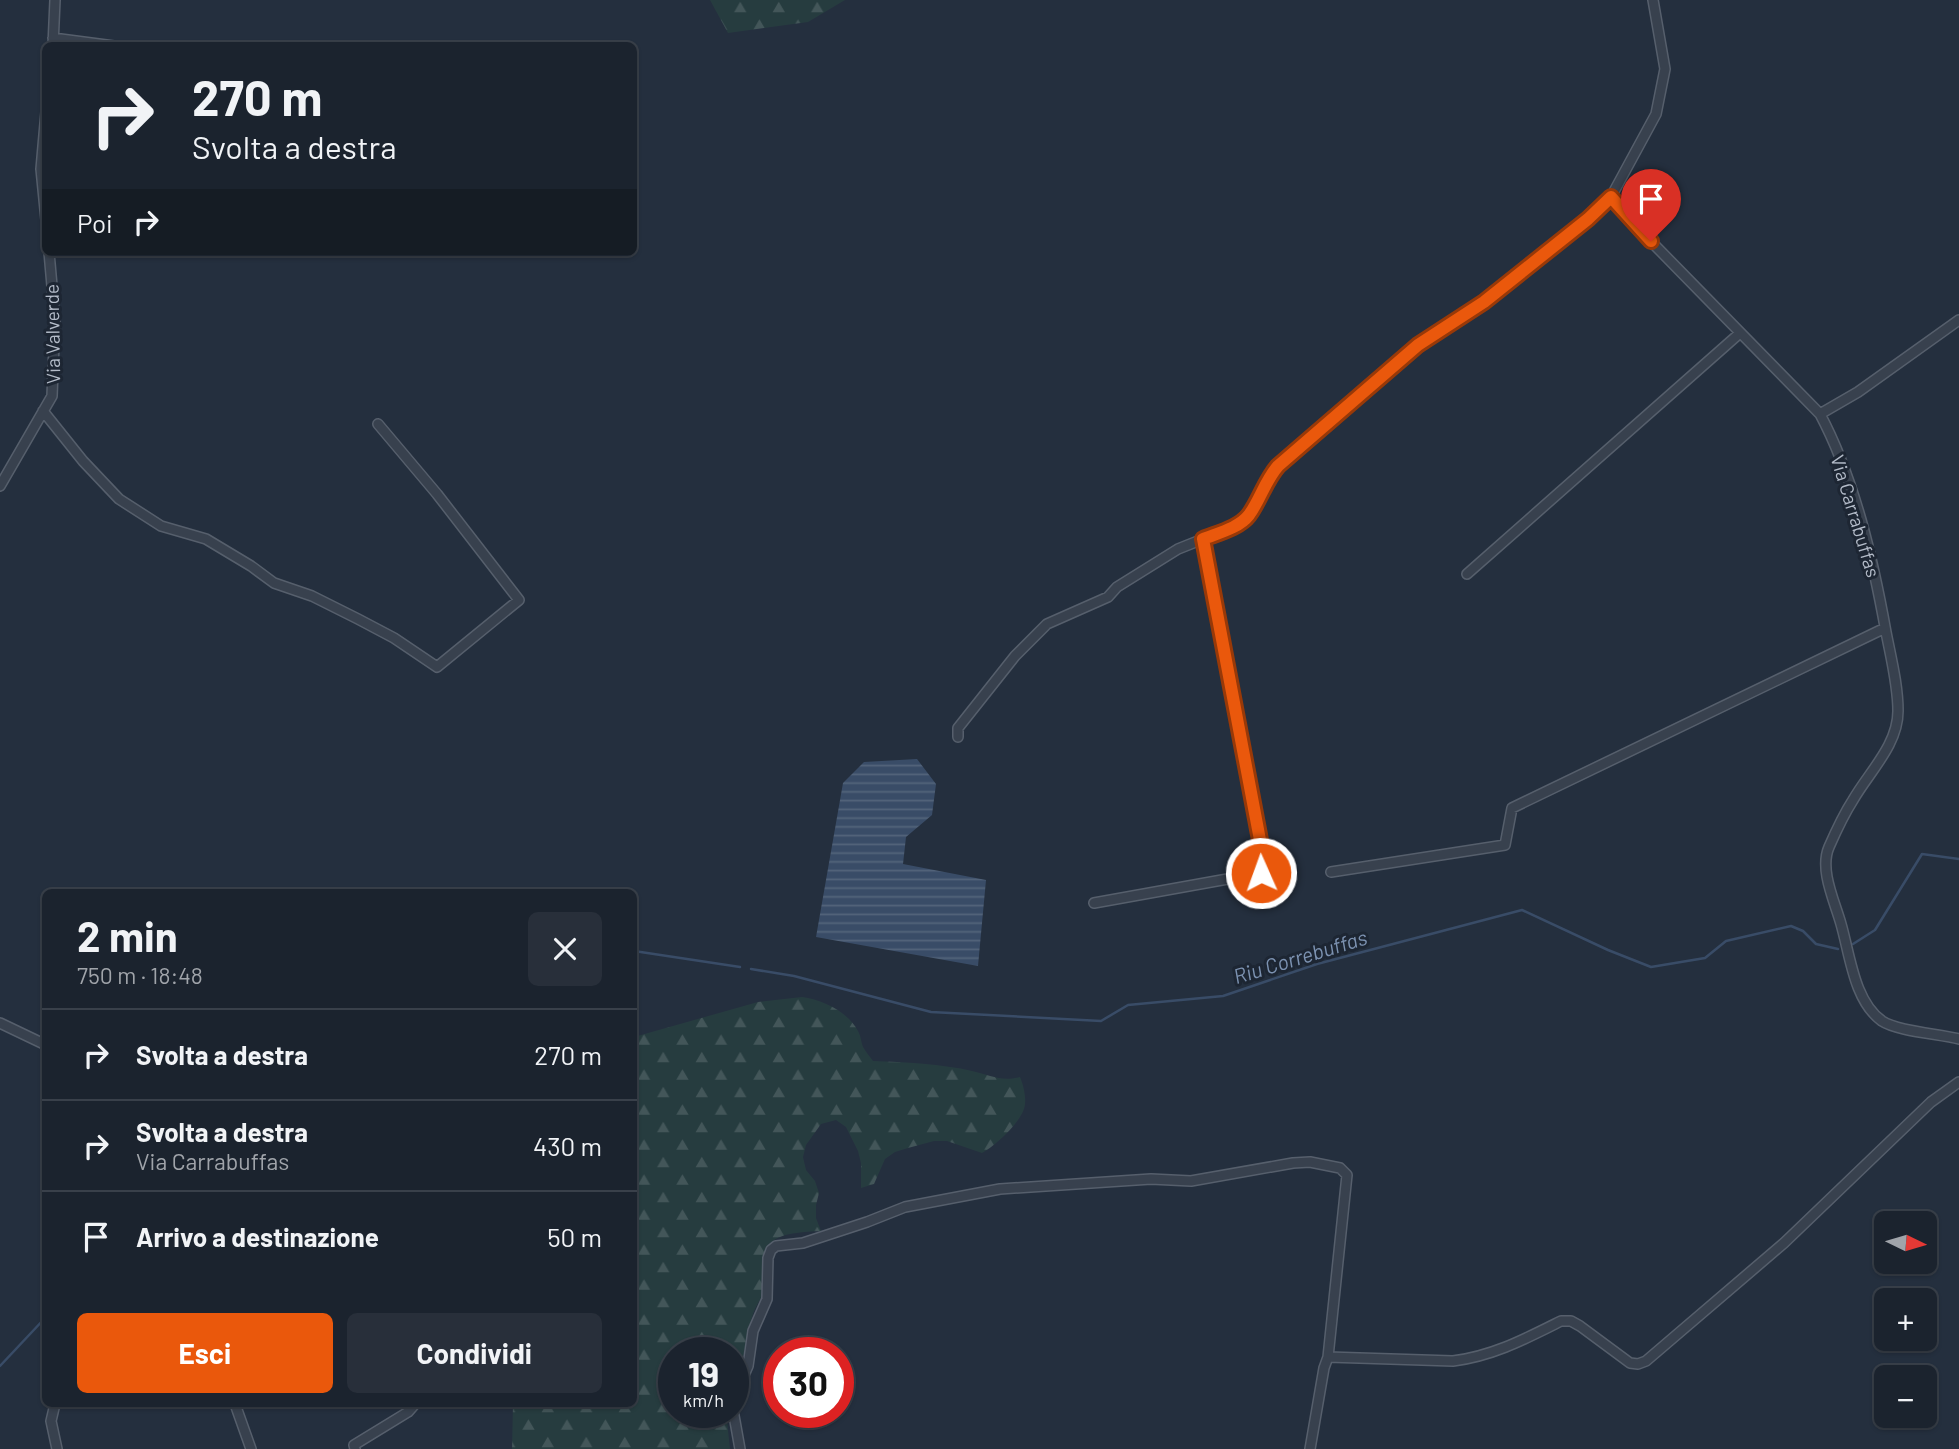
<!DOCTYPE html>
<html lang="it">
<head>
<meta charset="utf-8">
<style>
  body { margin:0; font-family:Barlow,sans-serif; background:#282f3a; color:#f1f3f6; height:100vh; display:flex; flex-direction:column; font-size:26px; white-space:nowrap }
  * { box-sizing:border-box; margin:0 }
  p { font-size:23px; color:#a0a4aa }
  .icon { flex:none; width:38px; height:38px; fill:none; stroke:currentColor; stroke-width:2; stroke-linecap:round; stroke-linejoin:round }
  .map { position:relative; flex:1; overflow:hidden }
  .sheet { position:absolute; left:42px; top:889px; width:595px; height:518px; display:flex; flex-direction:column; background:#1b232e; border-radius:10px; box-shadow:0 2px 5px #0004,0 0 0 2px #39404a }
  .sheet>* { flex:none }
  .banner { position:absolute; left:42px; top:42px; width:595px; height:214px; border-radius:10px; box-shadow:0 2px 5px #0004,0 0 0 2px #39404a; background:#1b232e; color:#f1f3f6; overflow:hidden }
  .needle { width:46px; rotate:95deg }
  .buttons { position:absolute; left:1874px; top:1211px; display:grid; gap:14px }
  .buttons a { display:grid; place-items:center; width:63px; height:63px; border-radius:10px; background:#1b232e; box-shadow:0 2px 5px #0004,0 0 0 2px #39404a; font-size:35px }
  .speed { position:absolute; left:658px; top:1337px; display:flex; gap:14px; font-size:35px; font-weight:700; text-align:center }
  .speed>* { display:grid; place-content:center; width:91px; height:91px; border-radius:50%; background:#1b232e; box-shadow:0 2px 5px #0004,0 0 0 2px #39404a; line-height:1 }
  .speed small { font-size:18px; font-weight:400 }
  .speed .limit { border:10px solid #d22; background:#fff; color:#111 }
  .pin { position:absolute; display:grid; place-items:center; width:60px; height:60px; color:#fff; margin:-72px -30px; border-radius:50% 50% 50% 0; rotate:-45deg; box-shadow:0 0 7px #0007 }
  .pin .icon { rotate:45deg }
  .me { position:absolute; width:77px; margin:-38px; rotate:358deg; stroke-linejoin:round; filter:drop-shadow(0 0 5px #0008) }
  .turn { display:flex; align-items:center; gap:24px; height:147px; padding:0 35px; font-size:32px }
  .turn .icon { width:91px; height:91px; stroke-width:2.5 }
  .turn b { display:block; font-size:49px; line-height:60px }
  .then { display:flex; align-items:center; height:66px; padding:0 35px; background:#0003; gap:14px; font-size:26px }
  .round { display:grid; place-items:center; flex:none; width:74px; height:74px; border-radius:10px; background:#282f3a }
  .summary { display:flex; align-items:center; justify-content:space-between; height:119px; padding:0 35px }
  h1 { font-size:42px; font-weight:700; line-height:52px }
  .action { display:flex; gap:14px; margin-top:auto; padding:14px 35px }
  .action a { flex:1; height:80px; border-radius:10px; background:#ea580c; color:#fff; font-size:28px; font-weight:700; line-height:80px; text-align:center }
  .action a+a { background:#282f3a; color:#f1f3f6 }
  ul { padding:0; list-style:none }
  li { display:flex; align-items:center; gap:21px; height:91px; padding:0 35px; border-top:2px solid #39404a }
  li div { flex:1 }
  li b { display:block; font-size:26px }
  li em { font-style:normal }
  .map>svg:first-child { display:block }
</style>
</head>
<body>
<div class="map">
<svg width="1959" height="1449" viewBox="0 0 1959 1449">
  <defs>
    <pattern id="forest-firs" width="22" height="20" patternUnits="userSpaceOnUse" patternTransform="scale(1.75)"><rect width="22" height="20" fill="#263c3f"/><path d="M5 1l3.5 6h-7zM16 11l3.5 6h-7z" fill="#435659"/></pattern>
    <pattern id="water-rules" width="6" height="5" patternUnits="userSpaceOnUse" patternTransform="scale(1.75)"><rect width="6" height="5" fill="#394c67"/><path d="M0 2.5h6" fill="none" stroke="#53647b"/></pattern>
  </defs>
  <rect width="100%" height="100%" fill="#242f3e"/>
  <path fill="url(#forest-firs)" d="M 710,0 L 845,0 L 808,22 L 728,33 Z
    M 802,997 C 823,1000 847,1011 858,1031 C 861,1036 861,1042 863,1047 C 866,1052 870,1057 873,1061 C 903,1062 943,1064 972,1071 C 990,1075 1001,1082 1020,1077 C 1023,1084 1026,1096 1025,1104 C 1024,1120 995,1146 982,1153 L 947,1141 L 934,1141 L 908,1148 L 895,1152 L 885,1159 L 874,1184 L 861,1188 L 861,1163 L 858,1151 L 846,1127 L 836,1120 L 821,1124 L 806,1145 L 803,1157 L 806,1170 L 815,1181 L 819,1193 L 816,1205 L 816,1218 L 821,1231 C 806,1232 778,1232 769,1245 C 761,1258 766,1275 764,1289 C 762,1298 756,1305 753,1314 C 745,1337 746,1360 733,1382 L 733,1353 L 674,1353 L 674,1412 L 726,1412 L 730,1449 L 512,1449 L 513,1404 L 634,1404 L 634,1037 L 758,1002 Z"/>
  <path fill="url(#water-rules)" d="M 917,759 L 936,784 L 932,815 L 906,837 L 903,864 L 986,880 L 978,966 L 816,937 L 843,783 L 864,762 Z"/>
  <g fill="none" stroke-linecap="round" stroke-linejoin="round">
    <path stroke="#394c67" stroke-width="2.5" d="M 1853,944 L 1875,930 L 1922,854 L 1959,859
      M 634,951 L 740,967
      M 751,969 L 794,976 L 931,1012 L 1101,1021 L 1128,1005 L 1223,996 L 1317,964 L 1522,910 L 1608,950 L 1651,967 L 1705,958 L 1726,941 L 1791,926 L 1803,931 L 1816,944 L 1838,949
      M 0,1366 L 46,1317"/>
    <defs>
      <path id="minor" d="M 1653,0 L 1665,69 L 1656,114 L 1611,197 L 1633,223 L 1820,414 C 1855,480 1873,560 1886,632 C 1891,658 1898,685 1898,711 C 1898,745 1869,772 1853,800 C 1844,814 1836,831 1829,847 C 1819,870 1835,902 1841,924 C 1850,955 1854,1001 1882,1021 C 1897,1031 1939,1034 1959,1039
        M 53,38 L 114,46
        M 53,46 L 55,0
        M 46,112 L 41,169 L 46,220
        M 43,411 L 83,461 L 119,499 L 161,526 L 206,539 L 251,566 L 274,583 L 312,596 L 358,619 L 394,638 L 437,667 L 519,600 L 437,494 L 378,424
        M 1820,414 L 1858,392 L 1959,320
        M 0,486 L 52,396 L 55,320 L 49,252
        M 1467,574 L 1740,333
        M 958,737 L 958,728 L 1015,656 L 1047,624 L 1108,597 L 1117,587 L 1178,549 L 1238,525 L 1249,516 L 1269,477 L 1278,466 L 1418,345 L 1484,302 L 1588,219 L 1611,197
        M 1331,872 L 1505,845 L 1512,808 L 1885,628
        M 1094,903 L 1261,873 L 1264,861 L 1203,539
        M 0,1023 L 46,1045
        M 733,1401 L 748,1366 L 753,1331 L 767,1299 L 768,1258 L 771,1250 L 776,1246 L 803,1243 L 867,1222 L 905,1207 L 1000,1189 L 1151,1179 L 1191,1181 L 1293,1163 L 1310,1162 L 1340,1168 L 1347,1175 L 1328,1357
        M 55,1404 L 51,1421 L 57,1449
        M 235,1404 L 251,1449
        M 733,1410 L 740,1449
        M 355,1449 L 354,1445 L 408,1412 L 415,1404
        M 1310,1449 L 1324,1368 L 1328,1357 L 1453,1361 C 1493,1356 1525,1339 1561,1321 L 1571,1321 L 1580,1326 L 1630,1363 L 1638,1364 L 1646,1361 L 1784,1243 L 1931,1102 L 1959,1082"/>
    </defs>
    <use href="#minor" stroke="#565f6c" stroke-width="12"/>
    <use href="#minor" stroke="#38414e" stroke-width="9"/>
  </g>
  <g fill="none" stroke-linecap="round" stroke-linejoin="round">
    <defs>
      <path id="route" d="M 1261,873 L 1264,861 L 1203,539 C 1218,533 1239,528 1249,515 C 1260,500 1265,481 1278,466 L 1418,345 L 1484,302 L 1588,219 L 1611,197 L 1651,241"/>
    </defs>
    <use href="#route" stroke="#983908" stroke-width="18"/>
    <use href="#route" stroke="#ea580c" stroke-width="12"/>
  </g>
  <g text-anchor="middle" dominant-baseline="central" stroke-width="6" stroke-linejoin="round" paint-order="stroke">
    <g font-size="19" fill="#b4bcc9" stroke="#1d2633">
      <text transform="translate(52 334) rotate(-91)">Via Valverde</text>
      <text transform="translate(1856 516) rotate(73)">Via Carrabuffas</text>
    </g>
    <g font-size="21" font-style="italic" fill="#7c92b1" stroke="#1d2633">
      <text transform="translate(1300 956) rotate(-17)">Riu Correbuffas</text>
    </g>
  </g>
</svg>
<div class="buttons">
<a><svg class="needle" viewBox="-14 -14 28 28"><path d="M0-13l5 13h-10z" fill="#e53935"/><path d="M0 13l5-13h-10z" fill="#a0a4aa"/></svg></a>
<a>+</a>
<a>−</a>
</div>
<div class="speed"><div>19<small>km/h</small></div><div class="limit">30</div></div>
<div class="pin" style="left:1651px;top:241px;background:#d93025"><svg class="icon" aria-label="arrive" viewBox="0 0 24 24"><path d="M6 21V4h12l-3 4 3 4H6"/></svg></div>
<svg class="me" style="left:1261px;top:873px" viewBox="-20 -20 40 40"><circle r="17" fill="#ea580c" stroke="#fff" stroke-width="3"/><path d="M0-11L8 9 0 5-8 9z" fill="#fff"/></svg>
<div class="banner">
<div class="turn"><svg class="icon" aria-label="right" viewBox="0 0 24 24"><path d="M7 20v-9h11M14 6l5 5-5 5"/></svg><div><b>270 m</b>Svolta a destra</div></div>
<div class="then">Poi<svg class="icon" aria-label="right" viewBox="0 0 24 24"><path d="M7 20v-9h11M14 6l5 5-5 5"/></svg></div>
</div>
<section class="sheet">
<div class="summary"><div><h1>2 min</h1><p>750 m · 18:48</p></div><a class="round"><svg class="icon" aria-label="close" viewBox="0 0 24 24"><path d="M6 6l12 12M18 6L6 18"/></svg></a></div>
<ul>
<li><svg class="icon" aria-label="right" viewBox="0 0 24 24"><path d="M7 20v-9h11M14 6l5 5-5 5"/></svg><div><b>Svolta a destra</b></div><em>270 m</em></li>
<li><svg class="icon" aria-label="right" viewBox="0 0 24 24"><path d="M7 20v-9h11M14 6l5 5-5 5"/></svg><div><b>Svolta a destra</b><p>Via Carrabuffas</p></div><em>430 m</em></li>
<li><svg class="icon" aria-label="arrive" viewBox="0 0 24 24"><path d="M6 21V4h12l-3 4 3 4H6"/></svg><div><b>Arrivo a destinazione</b></div><em>50 m</em></li>
</ul>
<div class="action"><a>Esci</a><a>Condividi</a></div>
</section>
</div>
</body>
</html>
